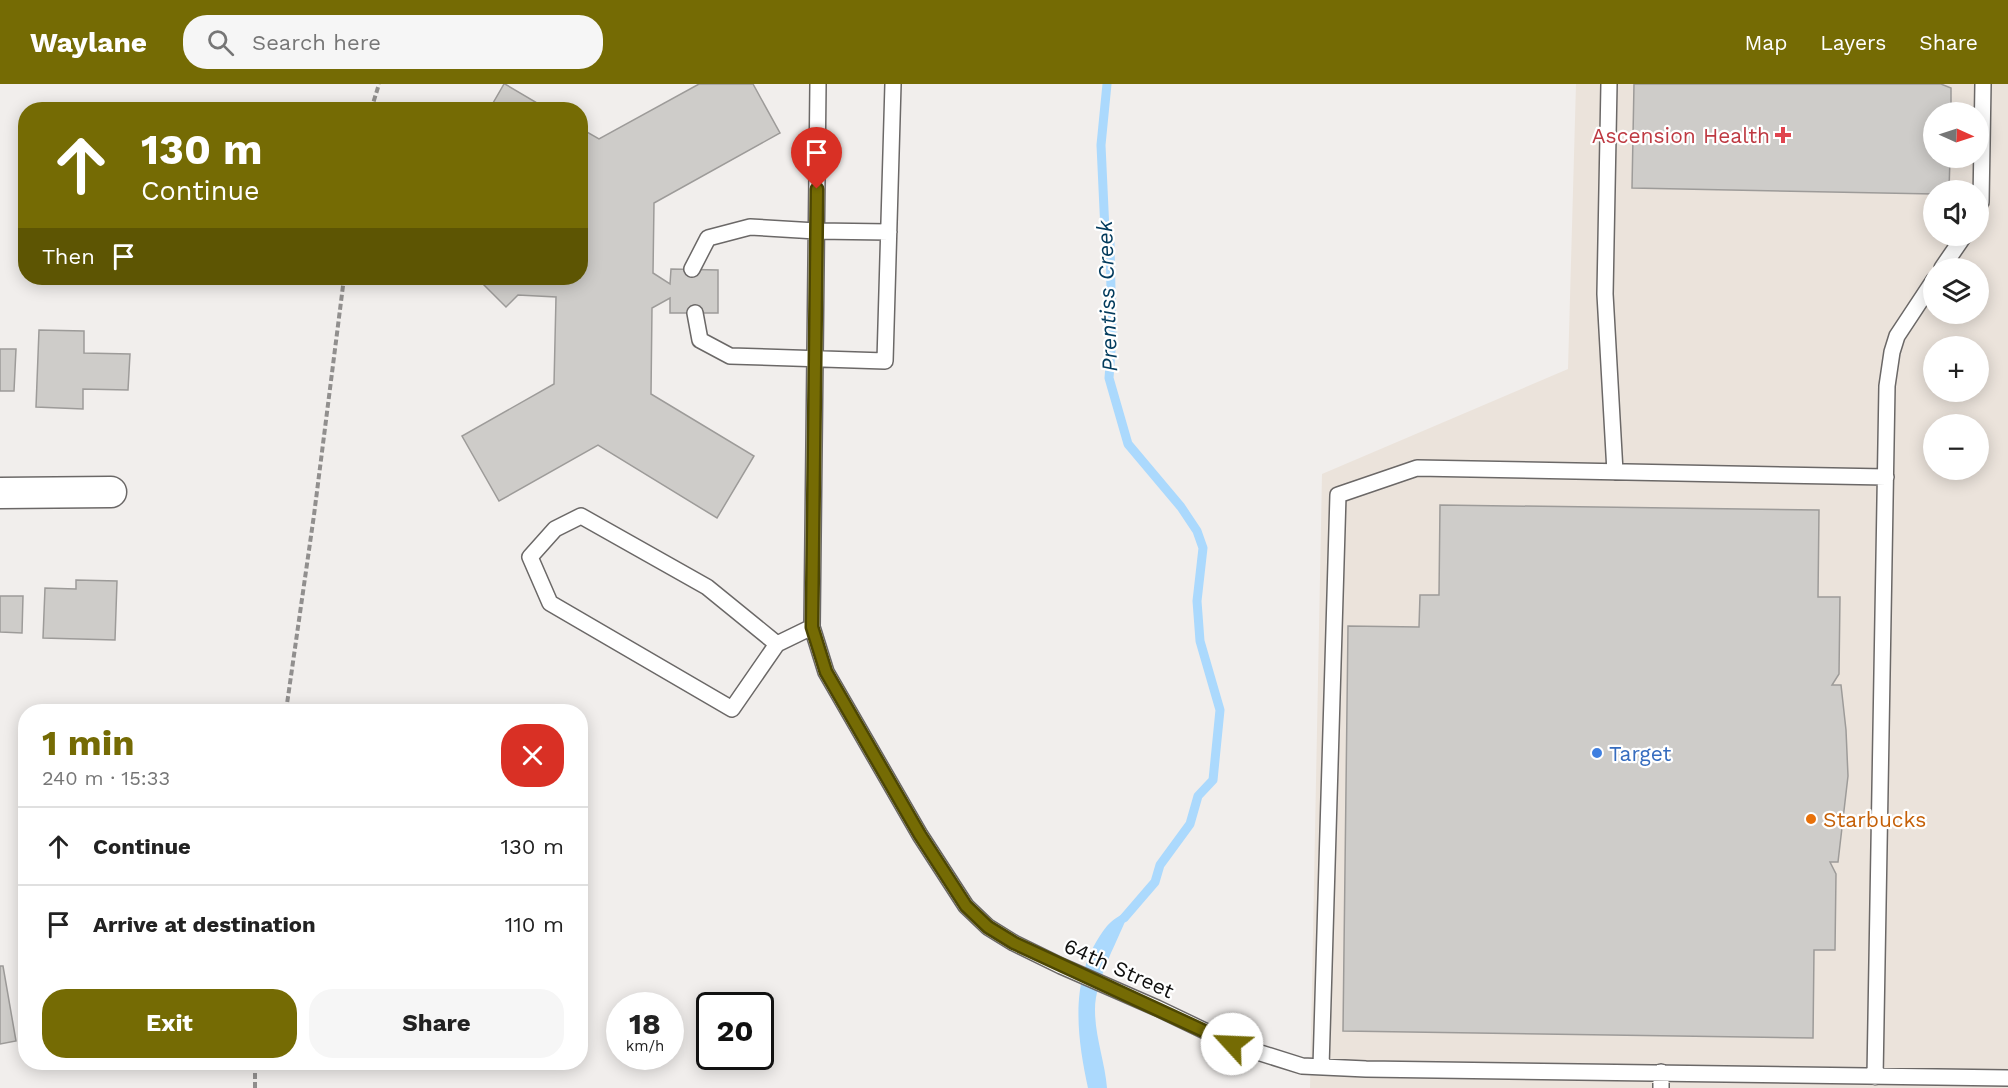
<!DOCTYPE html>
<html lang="en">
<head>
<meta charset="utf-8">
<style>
  body { margin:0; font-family:"Work Sans",sans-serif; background:#f6f6f6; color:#222; height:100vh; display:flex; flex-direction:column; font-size:22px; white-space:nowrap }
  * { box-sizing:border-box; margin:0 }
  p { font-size:20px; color:#767676 }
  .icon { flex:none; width:33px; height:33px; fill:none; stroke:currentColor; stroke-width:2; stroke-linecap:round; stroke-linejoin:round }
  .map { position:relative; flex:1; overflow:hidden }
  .side { position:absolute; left:18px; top:620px; width:570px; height:366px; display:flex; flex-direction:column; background:#fff; border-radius:24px; box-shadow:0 3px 15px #0003 }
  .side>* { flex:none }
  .guide { position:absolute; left:18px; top:18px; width:570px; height:183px; border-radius:24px; box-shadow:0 3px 15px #0003; background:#756b04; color:#fff; overflow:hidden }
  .needle { width:39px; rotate:93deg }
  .controls { position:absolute; left:1923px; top:18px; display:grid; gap:12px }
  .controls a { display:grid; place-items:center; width:66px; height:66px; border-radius:50%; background:#fff; box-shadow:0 3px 15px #0003; font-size:30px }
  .speed { position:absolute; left:606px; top:908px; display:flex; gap:12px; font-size:30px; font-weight:700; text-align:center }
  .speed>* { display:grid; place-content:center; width:78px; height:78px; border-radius:50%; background:#fff; box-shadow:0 3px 15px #0003; line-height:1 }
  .speed small { font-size:15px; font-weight:400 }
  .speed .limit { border:3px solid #111; border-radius:9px; background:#fff; color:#111 }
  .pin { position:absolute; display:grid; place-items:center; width:51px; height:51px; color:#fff; margin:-62px -26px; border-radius:50% 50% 50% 0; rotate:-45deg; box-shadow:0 0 6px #0007 }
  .pin .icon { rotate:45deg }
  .me { position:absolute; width:66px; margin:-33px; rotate:295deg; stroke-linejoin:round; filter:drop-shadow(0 0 4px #0008) }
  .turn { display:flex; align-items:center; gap:21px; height:126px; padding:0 24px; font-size:27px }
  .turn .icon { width:78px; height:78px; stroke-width:2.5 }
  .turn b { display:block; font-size:42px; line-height:51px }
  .then { display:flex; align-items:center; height:57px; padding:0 24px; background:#0003; gap:12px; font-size:22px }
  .round { display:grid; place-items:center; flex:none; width:63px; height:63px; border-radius:24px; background:#f6f6f6 }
  .head { display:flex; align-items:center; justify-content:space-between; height:102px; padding:0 24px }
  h1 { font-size:36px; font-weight:700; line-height:45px; color:#756b04 }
  .cta { display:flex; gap:12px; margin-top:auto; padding:12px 24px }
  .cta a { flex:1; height:69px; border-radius:24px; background:#756b04; color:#fff; font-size:24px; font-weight:700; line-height:69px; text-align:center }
  .cta a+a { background:#f6f6f6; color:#222 }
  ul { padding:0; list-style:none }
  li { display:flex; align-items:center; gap:18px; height:78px; padding:0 24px; border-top:2px solid #e0e0e0 }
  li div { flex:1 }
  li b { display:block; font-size:22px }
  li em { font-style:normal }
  header { display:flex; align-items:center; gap:36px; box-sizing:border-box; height:84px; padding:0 30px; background:#756b04; color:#fff }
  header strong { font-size:28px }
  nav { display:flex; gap:33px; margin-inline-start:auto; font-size:21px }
  .search { width:420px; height:54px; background:#f6f6f6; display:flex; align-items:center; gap:15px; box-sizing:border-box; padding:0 21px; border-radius:24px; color:#767676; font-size:22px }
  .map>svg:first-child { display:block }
</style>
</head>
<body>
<header>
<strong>Waylane</strong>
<div class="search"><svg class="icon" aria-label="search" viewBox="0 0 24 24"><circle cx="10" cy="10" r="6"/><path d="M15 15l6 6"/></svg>Search here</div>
<nav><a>Map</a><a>Layers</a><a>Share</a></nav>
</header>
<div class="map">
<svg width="2008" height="1004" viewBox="0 0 2008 1004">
  <rect width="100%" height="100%" fill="#f1eeec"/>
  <path fill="#ebe3db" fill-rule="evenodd" d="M 1576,0 L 2008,0 L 2008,1004 L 1310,1004 L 1322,390 L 1568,285 ZM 1934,28 L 1978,28 L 1978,74 L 1934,74 ZM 1934,106 L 1978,106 L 1978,152 L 1934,152 ZM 1934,184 L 1978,184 L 1978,230 L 1934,230 ZM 1934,262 L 1978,262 L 1978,308 L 1934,308 ZM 1934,340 L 1978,340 L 1978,386 L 1934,386 Z"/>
  <path fill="#abd9fd" d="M 1130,825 C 1119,856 1095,894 1095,926 C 1095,953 1105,978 1107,1004 L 1088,1004 C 1076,948 1069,890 1107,842 C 1113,835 1123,830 1130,825 Z"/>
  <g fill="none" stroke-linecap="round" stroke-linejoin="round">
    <path stroke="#abd9fd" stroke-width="9" d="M 1107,0 L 1101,61 L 1105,147 L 1110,159 L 1112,254 L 1109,294 L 1128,360 L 1181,423 L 1197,447 L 1203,464 L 1197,517 L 1200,557 L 1220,626 L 1213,696 L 1198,712 L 1190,740 L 1160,781 L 1155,798 L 1124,834"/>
  </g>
  <path fill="#ceccc9" stroke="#9d9b99" stroke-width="1.5" d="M 504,0 L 505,0 L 549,26 L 489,26 Z
    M 699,0 L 753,0 L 780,49 L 654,119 L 653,189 L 670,200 L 671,185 L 718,186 L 718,229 L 670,229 L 670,214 L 652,224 L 651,310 L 754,372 L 717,434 L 598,361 L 499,417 L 462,352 L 554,300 L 556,213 L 518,211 L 506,223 L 477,194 L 580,194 L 580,44 L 599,55 Z
    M 1634,0 L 1941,0 L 1951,4 L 1951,28 L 1934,28 L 1934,74 L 1950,74 L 1949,106 L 1934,106 L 1934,110 L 1632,104 Z
    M 39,246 L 84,247 L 84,269 L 130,270 L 128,306 L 83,305 L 83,325 L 36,323 Z
    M 0,265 L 16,265 L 14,307 L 0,307 Z
    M 1440,421 L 1819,426 L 1818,513 L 1840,513 L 1839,590 L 1832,601 L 1841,601 L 1846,646 L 1848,692 L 1838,778 L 1830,778 L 1836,790 L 1835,866 L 1814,866 L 1813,954 L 1343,947 L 1348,542 L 1419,543 L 1420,511 L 1439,511 Z
    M 76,496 L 117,497 L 115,556 L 43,554 L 45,504 L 76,505 Z
    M 0,512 L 23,512 L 22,549 L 0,548 Z
    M 0,882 L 3,882 L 16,957 L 0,960 Z"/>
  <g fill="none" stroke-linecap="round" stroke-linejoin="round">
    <defs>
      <path id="lane" d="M 818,0 L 812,543 L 826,588 L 920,751 L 966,822 L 988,843 L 1014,859 L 1061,882 L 1157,924 L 1232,960 L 1302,982 L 1366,985 L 2008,994
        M 1609,0 L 1605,210 L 1615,388
        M 1978,123 L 1981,118 L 1983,0
        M 1942,184 L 1964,152
        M 692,185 L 708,154 L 750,143 L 816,147 L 889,148
        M 695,229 L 700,256 L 730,272 L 885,277 L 893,0
        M 777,560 L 707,503 L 581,432 L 555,445 L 530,473 L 550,519 L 732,625 L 777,560 L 812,543
        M 1321,983 L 1338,411 L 1417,384 L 1886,393
        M 1875,993 L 1887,302 L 1892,268 L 1897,252 L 1934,196
        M 1661,1004 L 1661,988"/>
      <path id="street" d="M 0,409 L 111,408"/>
    </defs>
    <use href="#lane" stroke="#6b6867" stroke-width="18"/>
    <use href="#street" stroke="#6b6867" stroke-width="33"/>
    <path stroke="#918f8e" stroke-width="4" stroke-dasharray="6 3" stroke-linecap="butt" d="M 371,26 L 379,0
      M 286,627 L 314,431 L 344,194
      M 255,1004 L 255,978"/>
    <use href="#lane" stroke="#fff" stroke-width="15"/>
    <use href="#street" stroke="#fff" stroke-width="30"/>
  </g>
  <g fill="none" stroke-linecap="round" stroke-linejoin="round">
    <defs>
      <path id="route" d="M 817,105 L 812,543 L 826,588 L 920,751 L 966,822 L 988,843 L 1014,859 L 1232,960"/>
    </defs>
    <use href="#route" stroke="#4c4603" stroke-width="15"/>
    <use href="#route" stroke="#756b04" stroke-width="10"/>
  </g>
  <path fill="#e0444e" stroke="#fff" stroke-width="2" d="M1780 42h6v6h6v6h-6v6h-6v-6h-6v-6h6z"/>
  <circle fill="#3f7fe0" stroke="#fff" stroke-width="2" cx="1597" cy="669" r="6"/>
  <circle fill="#e8710a" stroke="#fff" stroke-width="2" cx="1811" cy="735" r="6"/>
  <g text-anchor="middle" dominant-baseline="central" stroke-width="4.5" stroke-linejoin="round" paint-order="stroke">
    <g font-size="21" fill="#be3a42" stroke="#fff" text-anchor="end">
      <text x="1770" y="51">Ascension Health</text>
    </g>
    <g font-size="21" fill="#366cbe" stroke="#fff" text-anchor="start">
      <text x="1609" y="669">Target</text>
    </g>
    <g font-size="21" fill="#c56008" stroke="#fff" text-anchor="start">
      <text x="1823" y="735">Starbucks</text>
    </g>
    <g font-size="21" fill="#0f0f0e" stroke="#fff">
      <text transform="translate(1119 884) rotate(24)">64th Street</text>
    </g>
    <g font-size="22" font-style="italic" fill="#023b5d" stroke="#fff">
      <text transform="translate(1107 212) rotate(-92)">Prentiss Creek</text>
    </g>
  </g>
</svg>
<div class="controls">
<a><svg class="needle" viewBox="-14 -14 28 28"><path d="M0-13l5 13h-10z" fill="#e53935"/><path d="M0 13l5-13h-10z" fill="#767676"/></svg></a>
<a><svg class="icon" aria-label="sound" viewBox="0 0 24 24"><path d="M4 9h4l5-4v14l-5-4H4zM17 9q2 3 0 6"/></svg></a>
<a><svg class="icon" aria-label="layers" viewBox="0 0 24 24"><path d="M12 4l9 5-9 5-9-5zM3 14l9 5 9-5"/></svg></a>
<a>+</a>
<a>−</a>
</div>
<div class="speed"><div>18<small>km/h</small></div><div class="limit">20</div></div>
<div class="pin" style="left:817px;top:105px;background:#d93025"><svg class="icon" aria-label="arrive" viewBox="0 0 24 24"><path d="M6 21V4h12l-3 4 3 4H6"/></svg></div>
<svg class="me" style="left:1232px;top:960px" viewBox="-20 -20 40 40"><circle r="19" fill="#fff"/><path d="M0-13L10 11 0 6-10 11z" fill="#756b04"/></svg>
<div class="guide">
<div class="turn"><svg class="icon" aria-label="ahead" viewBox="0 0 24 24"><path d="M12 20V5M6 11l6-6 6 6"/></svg><div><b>130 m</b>Continue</div></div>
<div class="then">Then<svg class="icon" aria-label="arrive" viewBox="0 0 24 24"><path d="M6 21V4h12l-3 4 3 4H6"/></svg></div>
</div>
<section class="side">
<div class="head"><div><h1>1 min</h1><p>240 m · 15:33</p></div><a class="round" style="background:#d93025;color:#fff"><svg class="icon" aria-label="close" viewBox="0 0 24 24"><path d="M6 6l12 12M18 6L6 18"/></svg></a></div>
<ul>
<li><svg class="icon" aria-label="ahead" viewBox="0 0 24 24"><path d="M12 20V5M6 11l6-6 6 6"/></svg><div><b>Continue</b></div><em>130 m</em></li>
<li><svg class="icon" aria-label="arrive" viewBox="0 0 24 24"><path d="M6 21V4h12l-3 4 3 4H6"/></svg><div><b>Arrive at destination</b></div><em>110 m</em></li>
</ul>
<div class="cta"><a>Exit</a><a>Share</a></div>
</section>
</div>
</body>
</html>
